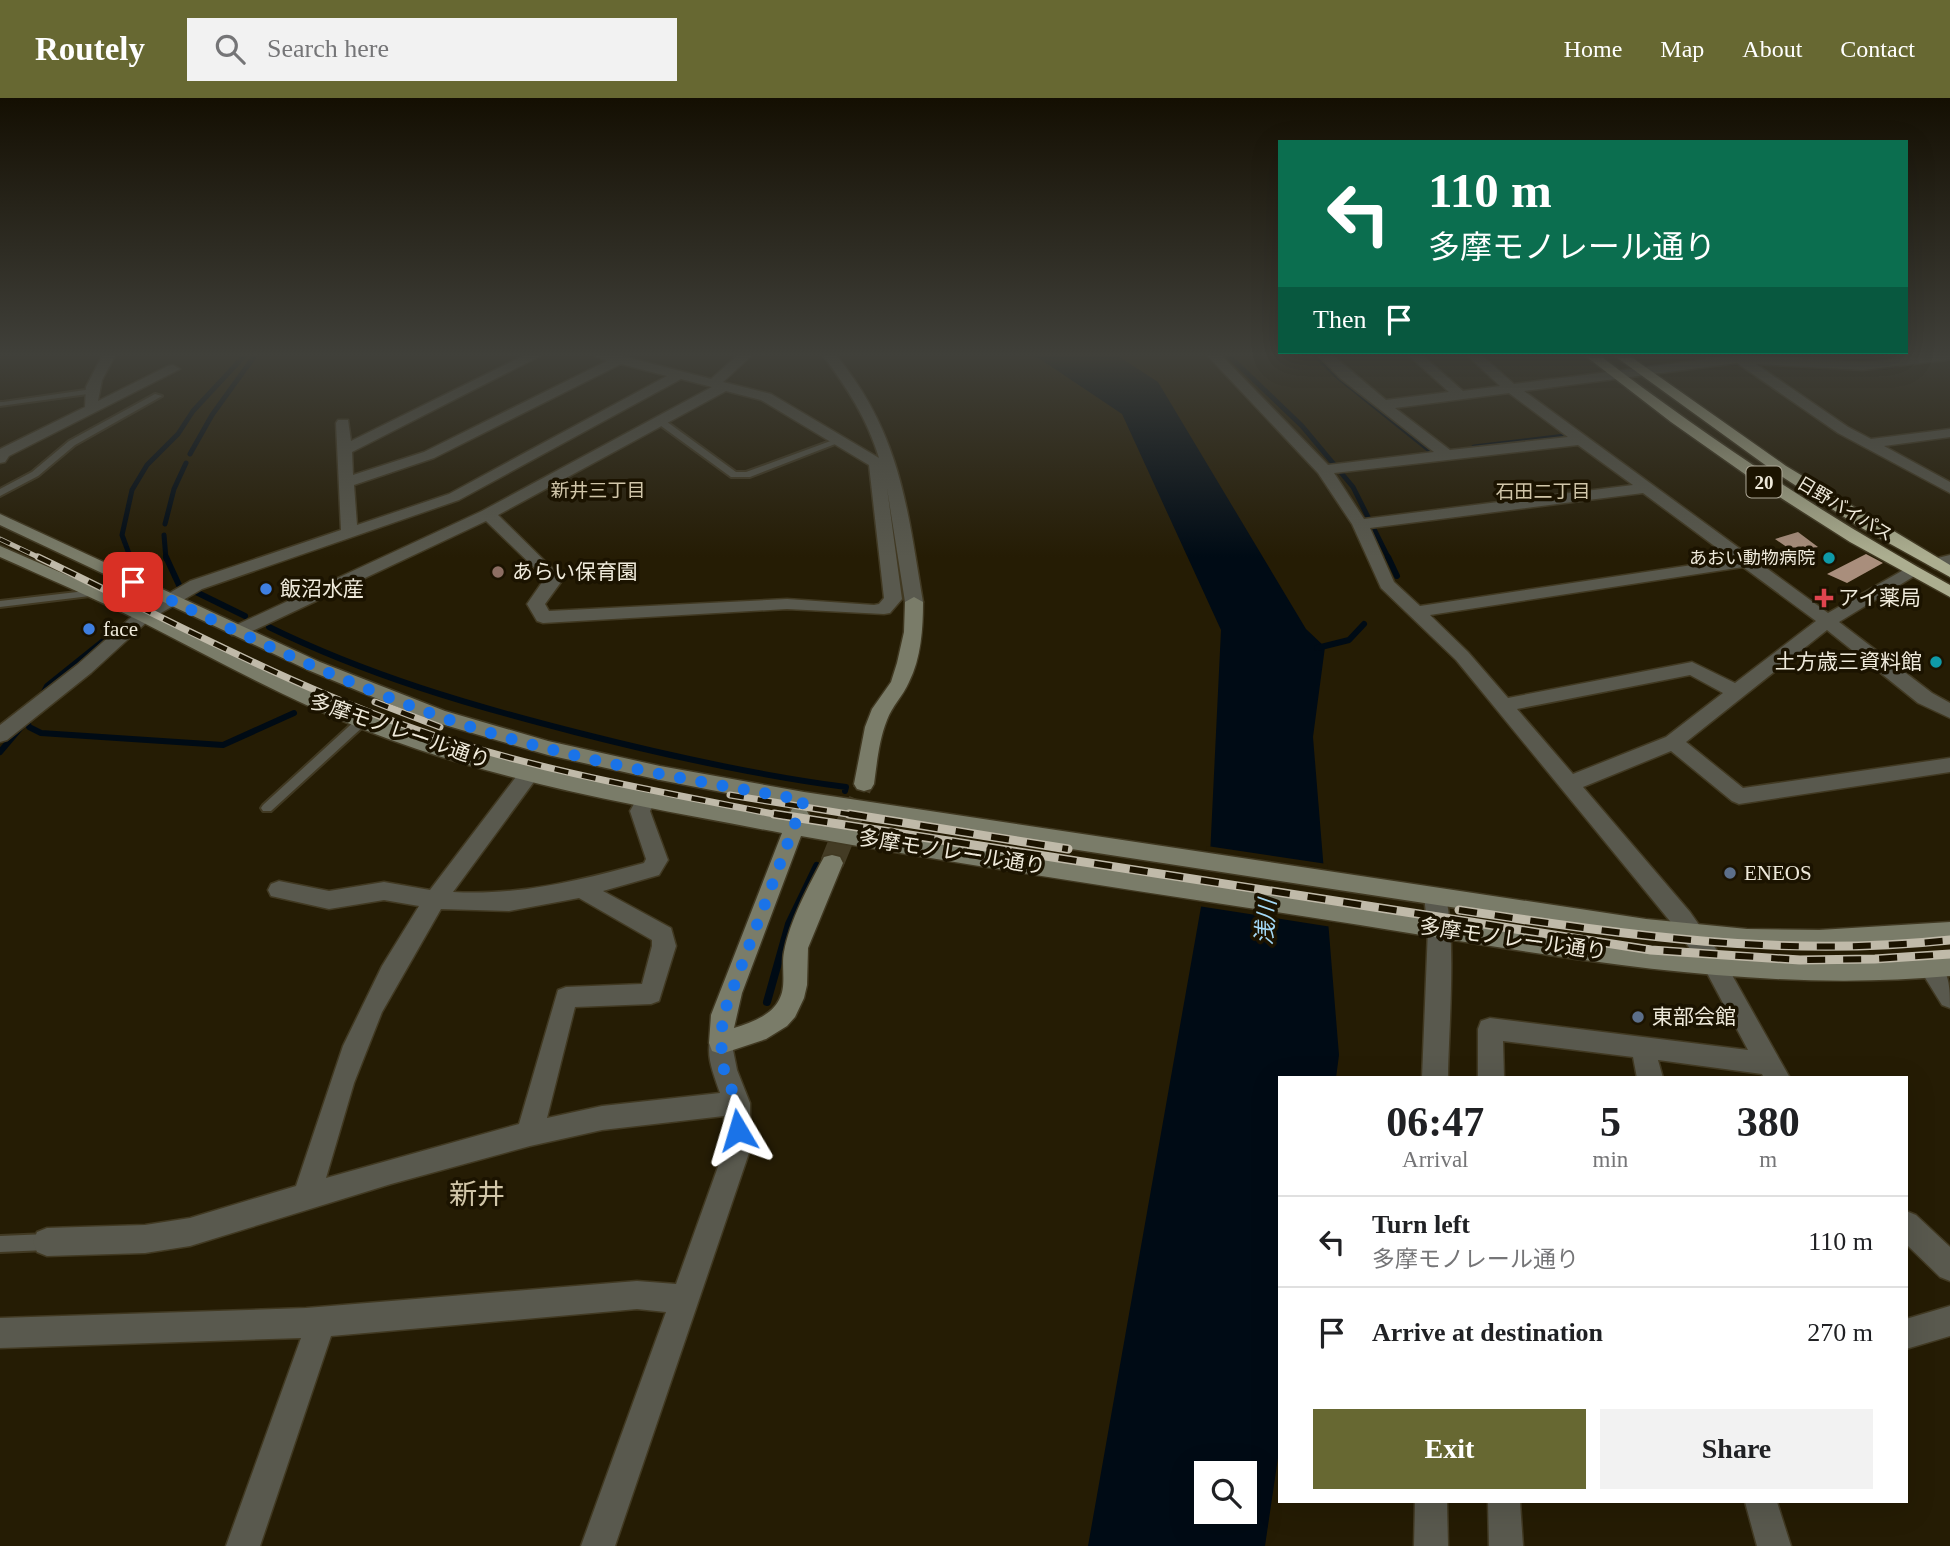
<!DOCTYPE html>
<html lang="en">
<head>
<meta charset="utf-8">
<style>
  body { margin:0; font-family:"Times New Roman","Noto Sans JP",serif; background:#f2f2f2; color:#202124; height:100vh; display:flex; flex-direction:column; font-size:26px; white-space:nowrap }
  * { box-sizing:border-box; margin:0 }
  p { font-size:23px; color:#757577 }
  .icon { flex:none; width:38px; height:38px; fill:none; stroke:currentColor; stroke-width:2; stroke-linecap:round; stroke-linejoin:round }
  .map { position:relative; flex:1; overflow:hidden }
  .drawer { position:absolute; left:1278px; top:978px; width:630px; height:427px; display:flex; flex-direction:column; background:#fff; border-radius:0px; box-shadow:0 7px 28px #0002 }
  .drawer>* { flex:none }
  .guide { position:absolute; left:1278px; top:42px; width:630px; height:214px; border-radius:0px; box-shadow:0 7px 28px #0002; background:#0b6e4f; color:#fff; overflow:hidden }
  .buttons { position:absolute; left:1194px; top:1363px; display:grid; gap:14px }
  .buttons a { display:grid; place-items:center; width:63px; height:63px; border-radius:0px; background:#fff; box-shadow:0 7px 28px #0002; font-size:35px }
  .pin { position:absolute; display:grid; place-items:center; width:60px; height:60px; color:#fff; margin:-30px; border-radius:14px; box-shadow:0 4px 10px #0006 }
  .me { position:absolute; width:77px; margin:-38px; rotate:353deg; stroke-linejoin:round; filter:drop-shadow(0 0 5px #0008) }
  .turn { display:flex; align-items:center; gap:24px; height:147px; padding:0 35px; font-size:32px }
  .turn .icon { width:91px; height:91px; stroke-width:2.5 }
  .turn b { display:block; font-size:49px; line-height:60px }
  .then { display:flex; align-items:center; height:66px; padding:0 35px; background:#0003; gap:14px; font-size:26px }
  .eta { display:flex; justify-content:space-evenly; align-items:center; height:119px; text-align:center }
  .eta b { font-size:42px; font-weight:700; line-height:49px }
  .cta { display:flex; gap:14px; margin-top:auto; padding:14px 35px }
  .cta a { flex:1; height:80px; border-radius:0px; background:#676832; color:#fff; font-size:28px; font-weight:700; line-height:80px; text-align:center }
  .cta a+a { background:#f2f2f2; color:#202124 }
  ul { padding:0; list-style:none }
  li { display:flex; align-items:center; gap:21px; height:91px; padding:0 35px; border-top:2px solid #e0e0e0 }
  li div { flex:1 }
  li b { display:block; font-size:26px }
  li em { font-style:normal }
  header { display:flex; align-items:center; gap:42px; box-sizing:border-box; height:98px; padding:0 35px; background:#676832; color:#fff }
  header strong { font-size:33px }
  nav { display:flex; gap:38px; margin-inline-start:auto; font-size:24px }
  .search { width:490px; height:63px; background:#f2f2f2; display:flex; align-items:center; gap:18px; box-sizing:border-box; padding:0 24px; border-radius:0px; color:#757577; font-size:26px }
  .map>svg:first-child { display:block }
</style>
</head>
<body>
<header>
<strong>Routely</strong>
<div class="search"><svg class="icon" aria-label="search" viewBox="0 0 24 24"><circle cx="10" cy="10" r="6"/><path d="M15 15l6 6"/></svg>Search here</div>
<nav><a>Home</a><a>Map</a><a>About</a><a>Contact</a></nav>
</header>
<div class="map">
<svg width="1950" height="1448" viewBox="0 0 1950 1448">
  <rect width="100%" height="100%" fill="#251c04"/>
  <path fill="#000b15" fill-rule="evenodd" d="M 1025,256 L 1115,256 L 1158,284 L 1306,531 L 1325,549 L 1313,639 L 1339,957 L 1336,980 L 1279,980 L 1279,1353 L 1265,1448 L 1088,1448 L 1210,758 L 1221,532 L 1122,316 L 1040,261 ZM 1206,1376 L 1244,1376 L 1244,1414 L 1206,1414 Z"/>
  <path fill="#251c04" d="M 1207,748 L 1327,766 L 1332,829 L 1198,808 Z"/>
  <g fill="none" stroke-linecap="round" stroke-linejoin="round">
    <path stroke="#000b15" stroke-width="5" d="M 1227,256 L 1302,328 L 1353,389 L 1389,461
      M 1314,256 L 1337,278 L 1433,355
      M 1474,349 L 1565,338
      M 190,356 L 212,317 L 256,256
      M 165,426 L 174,391 L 186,365
      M 164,437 L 166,461
      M 131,461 L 122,437 L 132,392 L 147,367 L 178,336 L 193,313 L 246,256"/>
    <path stroke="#000b15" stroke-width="6" d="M 130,459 L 133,468
      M 166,459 L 179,487
      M 1388,459 L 1397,478
      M 196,494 L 245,518
      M 269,529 C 367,577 469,607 575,634 C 665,657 754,677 846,689 L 845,693
      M 1317,550 L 1349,542 L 1364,526
      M 42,598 L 47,588 L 118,531
      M 27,622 L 29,629 L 41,635 L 223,647 L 294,615
      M 0,654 L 22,628"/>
    <path stroke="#000b15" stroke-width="8" d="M 767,904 L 789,826 L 817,768"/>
  </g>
  <path fill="#a98e7c" d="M 1798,434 L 1818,449 L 1794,454 L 1775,441 Z
    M 1866,456 L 1883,465 L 1847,485 L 1827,476 Z"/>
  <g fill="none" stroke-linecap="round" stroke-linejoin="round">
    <path stroke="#433b24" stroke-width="18" stroke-dasharray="18 10" stroke-linecap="butt" d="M 851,718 L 864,686"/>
    <path stroke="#433b24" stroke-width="24" stroke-dasharray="24 11" stroke-linecap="butt" d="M 832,765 L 852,716"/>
    <defs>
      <path id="lane" d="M 92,291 L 96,293 L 95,295 L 0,308 L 0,304 L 3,304 Z
        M 155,296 L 162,298 L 75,347 L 38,378 L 0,398 L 0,391 L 32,374 L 69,343 Z
        M 657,321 L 663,321 L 736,374 L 746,374 L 836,341 L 843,343 L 750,379 L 731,379 L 657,325 Z
        M 94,492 L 98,493 L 98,497 L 0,509 L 0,503 Z
        M 362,619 L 366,620 L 368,623 L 366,626 L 271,713 L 263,713 L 261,710 L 263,707 L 358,620 Z
        M 47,1136 L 53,1138 L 55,1144 L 53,1150 L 47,1152 L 0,1154 L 0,1138 Z"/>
      <path id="street" d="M 103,256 L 116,256 L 102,282 L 98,303 L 168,268 L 173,267 L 180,271 L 9,358 L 5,364 L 0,365 L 0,351 L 85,309 L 86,289 Z
        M 527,256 L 544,256 L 352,354 L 353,377 L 424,354 L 607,263 L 591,256 L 614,256 L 711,281 L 739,256 L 753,256 L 723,284 L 771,296 L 879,360 C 867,320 847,290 822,256 L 835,256 C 900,334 907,408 923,504 L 914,509 L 905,504 L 887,390 L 902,501 L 890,515 L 884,516 L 787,511 L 543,525 L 537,523 L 527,506 L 545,480 L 486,423 L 244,537 L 232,537 L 229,533 L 232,529 L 482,413 L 712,289 L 681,281 L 459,402 L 202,491 L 149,522 L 91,575 L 7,642 L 0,644 L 0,627 L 77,567 L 137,514 L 190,483 L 341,432 L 336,325 L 338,322 L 348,322 L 351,343 ZM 621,266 L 667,278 L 449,396 L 357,427 L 354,387 L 434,360 ZM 726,293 L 761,302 L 869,367 L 884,500 L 879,506 L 874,507 L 787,501 L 549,513 L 545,506 L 561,484 L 561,479 L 498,417 Z
        M 1206,256 L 1220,256 L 1328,367 L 1434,354 L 1340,280 L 1317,256 L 1331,256 L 1386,302 L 1449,294 L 1407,256 L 1421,256 L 1463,293 L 1500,288 L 1466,256 L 1480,256 L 1514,286 L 1740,257 L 1863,264 L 1950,256 L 1950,261 L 1946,262 L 1863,272 L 1756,266 L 1848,329 L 1871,341 L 1950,331 L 1950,339 L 1884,348 L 1950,384 L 1950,395 L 1838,335 L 1737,265 L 1524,293 L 1828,515 L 1907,470 L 1913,469 L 1921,474 L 1839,524 L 1932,595 L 1950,605 L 1950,620 L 1918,605 L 1827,532 L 1686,644 L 1743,690 L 1950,660 L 1950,674 L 1739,706 L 1732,703 L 1671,653 L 1583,689 L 1690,814 L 1723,861 L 1790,980 L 1764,980 L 1762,976 L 1658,962 L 1663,980 L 1637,980 L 1633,959 L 1503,943 L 1504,980 L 1478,980 L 1478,931 L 1481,923 L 1490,920 L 1748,952 L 1707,875 L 1674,828 L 1456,562 L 1381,490 L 1352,426 L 1318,375 ZM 1509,295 L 1568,339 L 1450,352 L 1395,310 ZM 1578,347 L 1633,387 L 1364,421 L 1334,375 ZM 1643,395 L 1732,461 L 1420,508 L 1394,484 L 1370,430 ZM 1743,469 L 1816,523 L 1735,585 L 1692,564 L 1508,600 L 1468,554 L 1430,517 ZM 1690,577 L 1723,595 L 1666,639 L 1573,676 L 1517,611 Z
        M 1950,457 L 1950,467 L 1935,471 L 1927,466 L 1929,462 Z
        M 529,669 L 536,671 L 539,676 L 536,681 L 453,794 C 519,798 581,782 644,765 L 646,761 L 630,713 L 639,697 L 646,694 L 653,697 L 656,702 L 650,713 L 668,762 L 659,777 L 603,793 L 671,830 L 676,848 L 659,903 L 651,906 L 575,909 L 547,1020 L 602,1008 L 720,995 C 714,977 704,955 712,937 L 721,934 L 730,937 L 737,972 L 750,1005 L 750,1052 L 615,1448 L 581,1448 L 666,1214 L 637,1211 L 331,1238 L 260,1448 L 226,1448 L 301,1240 L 0,1250 L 0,1220 L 306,1210 L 637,1183 L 676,1186 L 724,1052 L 724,1018 L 602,1032 L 530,1048 L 391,1086 L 190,1148 L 145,1155 L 47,1158 L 37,1154 L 33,1144 L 37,1134 L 47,1130 L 145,1127 L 190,1120 L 296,1088 L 343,948 L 382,868 L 419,808 L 384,802 L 329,811 L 271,798 L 268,792 L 271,786 L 279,783 L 329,793 L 384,784 L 430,792 L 522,671 ZM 579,800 L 652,842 L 652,848 L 642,886 L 566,889 L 558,892 L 519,1026 L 326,1080 L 354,985 L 382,914 L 441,811 L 509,813 Z
        M 1435,790 L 1443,793 C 1458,822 1448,941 1448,980 L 1422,980 L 1428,831 L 1424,799 L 1427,793 Z
        M 1931,860 C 1950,868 1950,891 1950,910 L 1942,907 L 1919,870 L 1923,863 Z
        M 1906,1113 L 1916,1117 L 1950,1149 L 1950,1183 L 1940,1179 L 1906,1146 Z
        M 1950,1208 L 1950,1238 L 1906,1251 L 1906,1221 Z
        M 1415,1404 L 1447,1404 L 1448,1448 L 1414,1448 Z
        M 1488,1404 L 1520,1404 L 1523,1448 L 1489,1448 Z
        M 1745,1404 L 1777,1404 L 1791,1448 L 1757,1448 Z"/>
      <path id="secondary" d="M 0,416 L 320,564 L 445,613 L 548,643 L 660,668 L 804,694 L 1646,821 L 1747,831 L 1819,832 L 1950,824 L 1950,842 L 1819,850 L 1747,849 L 1646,839 L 804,710 L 660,682 L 548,657 L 431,623 L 308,572 L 0,427 Z
        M 0,448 L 117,499 L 318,597 L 420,637 L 569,677 L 787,720 L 792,711 L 799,709 L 806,711 L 809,717 L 807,723 L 915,741 L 1615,846 C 1727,860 1837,868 1950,858 L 1950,878 C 1752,896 1555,858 1360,827 C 1174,798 987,771 801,738 L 742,895 L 734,930 C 750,925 771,918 779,902 C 787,888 781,869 784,854 C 790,822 809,787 824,759 L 832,757 L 840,759 L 843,765 L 808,850 L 807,887 L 804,900 L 795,919 L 787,928 L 766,941 L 721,956 L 712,953 L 709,945 L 711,917 L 782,735 C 643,709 501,685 370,634 C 290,603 216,562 140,523 C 94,500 47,480 0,459 Z
        M 914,499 L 923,504 C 923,531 921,560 909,584 C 903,598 892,608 887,622 C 879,642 877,664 874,686 L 871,691 L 864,693 L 857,691 L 854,686 L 865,629 L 872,611 L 891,584 L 897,565 L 904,534 L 905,504 Z"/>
      <path id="highway" d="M 1583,256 L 1598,256 C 1710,342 1827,419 1950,487 L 1950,499 L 1850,444 L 1759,386 L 1671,324 Z
        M 1612,256 L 1627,256 L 1786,368 L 1950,467 L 1950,479 L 1858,428 L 1775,374 Z"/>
    </defs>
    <use href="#lane" stroke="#413922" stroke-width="4"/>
    <use href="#street" stroke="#413922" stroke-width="3"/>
    <use href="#secondary" stroke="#413922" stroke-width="3"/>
    <use href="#highway" stroke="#413922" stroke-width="3"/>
    <use href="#lane" fill="#59594e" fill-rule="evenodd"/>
    <use href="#street" fill="#59594e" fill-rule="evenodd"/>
    <use href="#secondary" fill="#7a7c69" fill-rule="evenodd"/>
    <use href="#highway" fill="#acae90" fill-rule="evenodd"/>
    <defs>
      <path id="rail-far2" d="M 0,441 L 42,461"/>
      <path id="rail-far1" d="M 38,459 C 163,519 287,587 418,632 C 537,673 661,694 784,718
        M 375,604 L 440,629
        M 730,697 L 860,718"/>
      <path id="rail" d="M 774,716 L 1651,852 L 1800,862 L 1875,861 L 1950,856
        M 849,716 L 1068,751
        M 1459,812 C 1627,837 1780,860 1950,842"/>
    </defs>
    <use href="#rail-far2" stroke="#c0baa9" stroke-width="5"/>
    <use href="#rail-far1" stroke="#c0baa9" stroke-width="7"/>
    <use href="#rail" stroke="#c0baa9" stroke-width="9"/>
    <use href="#rail-far2" stroke="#1b1300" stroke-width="3.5" stroke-dasharray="11" stroke-linecap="butt"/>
    <use href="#rail-far1" stroke="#1b1300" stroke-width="4.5" stroke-dasharray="14" stroke-linecap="butt"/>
    <use href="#rail" stroke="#1b1300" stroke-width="6" stroke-dasharray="18" stroke-linecap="butt"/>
  </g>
  <linearGradient id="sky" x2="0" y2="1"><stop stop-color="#140f02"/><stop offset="0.56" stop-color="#40403a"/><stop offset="1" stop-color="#40403a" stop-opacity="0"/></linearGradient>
  <rect width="1950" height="459" fill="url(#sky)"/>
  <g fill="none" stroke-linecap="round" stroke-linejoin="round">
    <path stroke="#1a73e8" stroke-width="12" stroke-dasharray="0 21.6" d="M 133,484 C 233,532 334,581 438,618 C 556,659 682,681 804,702 L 723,917 L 721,945 L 724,972 L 737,1005 L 738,1032"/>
  </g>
  <g fill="#0f9aa8" stroke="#1b1300" stroke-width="2.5">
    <circle cx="1829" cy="460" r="7"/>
    <circle cx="1936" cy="564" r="7"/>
  </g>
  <circle fill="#8d6e63" stroke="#1b1300" stroke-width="2.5" cx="498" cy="474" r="7"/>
  <g fill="#3f7fe0" stroke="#1b1300" stroke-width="2.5">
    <circle cx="266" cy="491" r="7"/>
    <circle cx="89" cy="531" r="7"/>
  </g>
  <path fill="#e0444e" stroke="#1b1300" stroke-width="2.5" d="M1820.5 489.5h7v7h7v7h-7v7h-7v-7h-7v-7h7z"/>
  <g fill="#5c6f8a" stroke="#1b1300" stroke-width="2.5">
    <circle cx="1730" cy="775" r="7"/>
    <circle cx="1638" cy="919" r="7"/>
  </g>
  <g text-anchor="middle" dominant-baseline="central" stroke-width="7" stroke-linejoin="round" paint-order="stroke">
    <g font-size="18" fill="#efeadb" stroke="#1b1300">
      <text transform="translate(1845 411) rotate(31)">日野バイパス</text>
    </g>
    <g font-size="18" fill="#efeadb" stroke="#1b1300" text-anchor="end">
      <text x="1815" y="460">あおい動物病院</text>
    </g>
    <rect fill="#1b1300" stroke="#afaa99" stroke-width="2" x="1746.5" y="368.5" width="35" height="31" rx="5"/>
    <g font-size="19" font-weight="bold" fill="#efeadb">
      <text x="1764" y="384">20</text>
    </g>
    <g font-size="19" fill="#d1c6a9" stroke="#1b1300">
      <text x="598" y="392">新井三丁目</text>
      <text x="1543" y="393">石田二丁目</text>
    </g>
    <g font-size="21" fill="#efeadb" stroke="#1b1300" text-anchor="start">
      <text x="512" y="474">あらい保育園</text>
      <text x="280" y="491">飯沼水産</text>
      <text x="1838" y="500">アイ薬局</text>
      <text x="103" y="531">face</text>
      <text x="1922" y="564" text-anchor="end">土方歳三資料館</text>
      <text x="1744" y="775">ENEOS</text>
      <text x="1652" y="919">東部会館</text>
    </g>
    <g font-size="21" fill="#efeadb" stroke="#1b1300">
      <text transform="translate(400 633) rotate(19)">多摩モノレール通り</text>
      <text transform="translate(952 754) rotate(9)">多摩モノレール通り</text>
      <text transform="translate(1513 841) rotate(8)">多摩モノレール通り</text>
    </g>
    <g font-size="23" font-style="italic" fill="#a4d9f6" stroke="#1b1300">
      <text transform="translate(1266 824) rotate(-85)">浅川</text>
    </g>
    <g font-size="28" fill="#d1c6a9" stroke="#1b1300">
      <text x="477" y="1096">新井</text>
    </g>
  </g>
</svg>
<div class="buttons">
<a><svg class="icon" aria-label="search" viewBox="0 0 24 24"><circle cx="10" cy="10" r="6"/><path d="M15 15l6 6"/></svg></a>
</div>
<div class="pin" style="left:133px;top:484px;background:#d93025"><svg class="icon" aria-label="arrive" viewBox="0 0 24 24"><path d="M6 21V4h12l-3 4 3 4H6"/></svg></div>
<svg class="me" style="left:738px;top:1032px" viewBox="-20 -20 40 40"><path d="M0-17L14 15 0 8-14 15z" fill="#1a73e8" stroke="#fff" stroke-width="4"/></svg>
<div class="guide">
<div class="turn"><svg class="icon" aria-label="left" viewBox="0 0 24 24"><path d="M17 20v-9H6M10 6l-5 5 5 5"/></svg><div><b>110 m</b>多摩モノレール通り</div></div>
<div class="then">Then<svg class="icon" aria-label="arrive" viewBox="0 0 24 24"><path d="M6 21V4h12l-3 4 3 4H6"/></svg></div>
</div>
<section class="drawer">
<div class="eta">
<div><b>06:47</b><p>Arrival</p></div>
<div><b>5</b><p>min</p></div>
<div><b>380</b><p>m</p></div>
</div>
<ul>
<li><svg class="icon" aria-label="left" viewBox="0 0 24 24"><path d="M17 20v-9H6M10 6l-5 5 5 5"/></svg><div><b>Turn left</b><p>多摩モノレール通り</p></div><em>110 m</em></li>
<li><svg class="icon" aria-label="arrive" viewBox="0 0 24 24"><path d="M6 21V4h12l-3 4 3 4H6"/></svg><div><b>Arrive at destination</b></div><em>270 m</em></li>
</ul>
<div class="cta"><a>Exit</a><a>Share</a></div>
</section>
</div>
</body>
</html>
